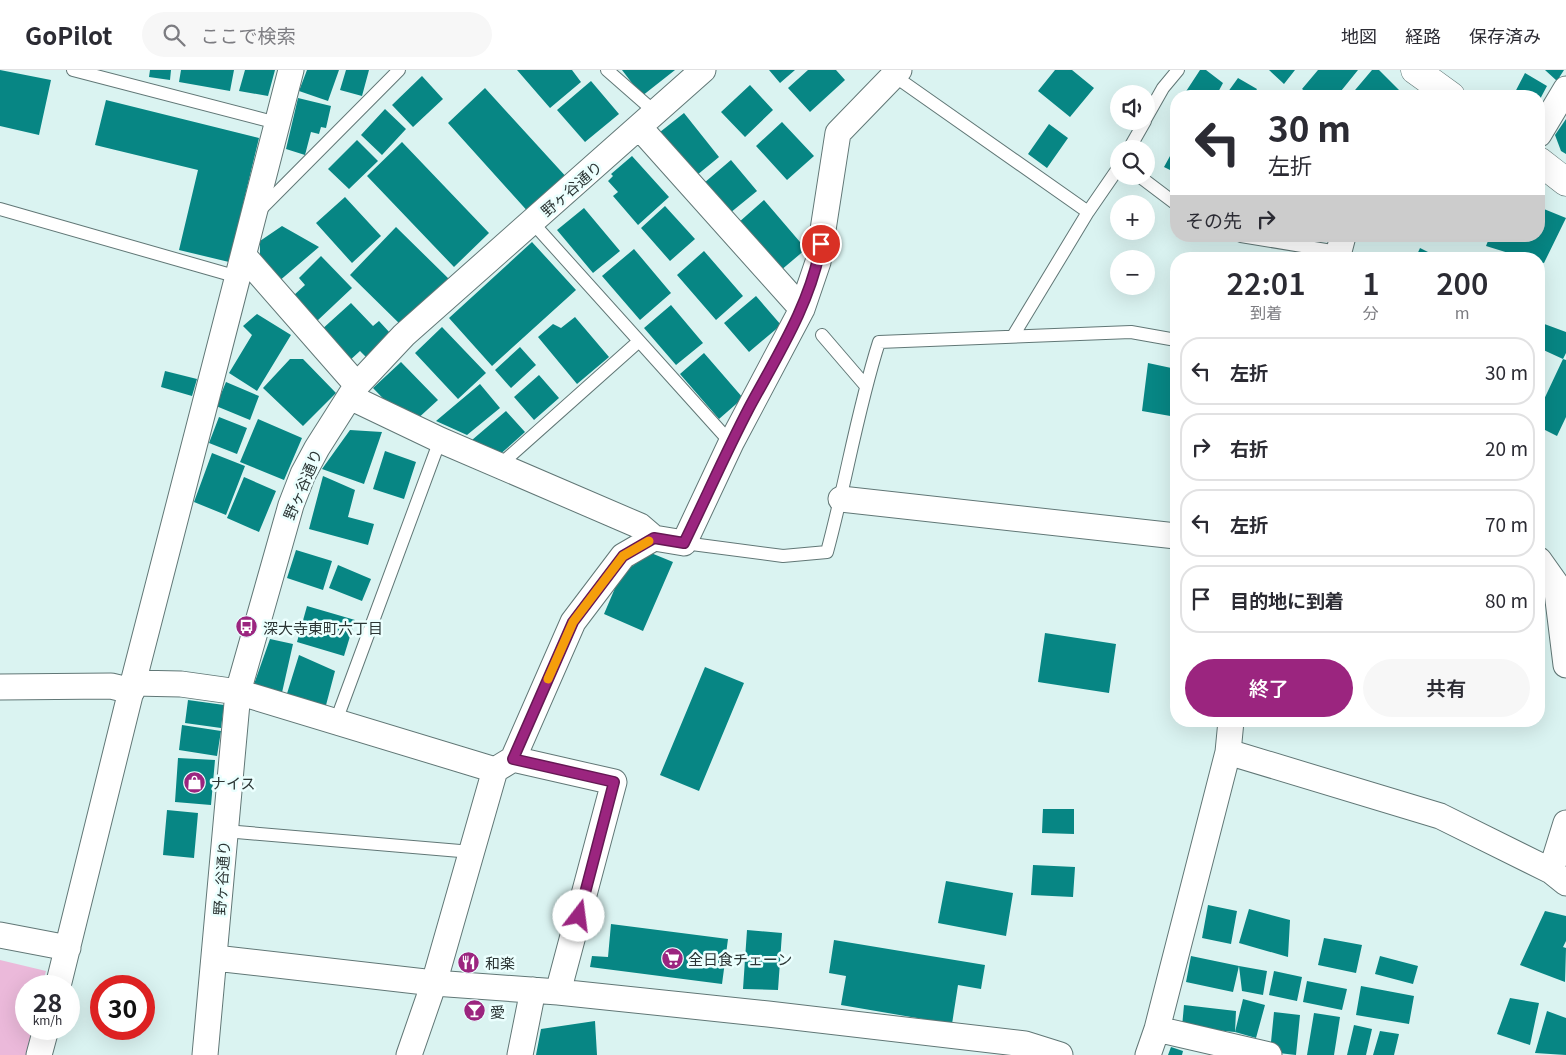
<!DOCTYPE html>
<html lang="ja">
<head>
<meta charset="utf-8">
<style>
  body { margin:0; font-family:Georgia,"Noto Sans JP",serif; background:#f7f7f7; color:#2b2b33; height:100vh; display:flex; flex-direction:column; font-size:19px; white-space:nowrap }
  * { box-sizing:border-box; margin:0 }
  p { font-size:16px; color:#7c7c81 }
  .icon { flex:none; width:28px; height:28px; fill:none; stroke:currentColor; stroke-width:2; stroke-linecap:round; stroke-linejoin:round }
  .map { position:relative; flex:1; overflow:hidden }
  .sheet { position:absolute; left:1170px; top:182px; width:375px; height:475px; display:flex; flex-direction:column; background:#fff; border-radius:20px; box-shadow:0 5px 20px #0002 }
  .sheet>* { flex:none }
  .guide { position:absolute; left:1170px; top:20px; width:375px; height:152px; border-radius:20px; box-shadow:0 5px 20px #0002; background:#fff; color:#2b2b33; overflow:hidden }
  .fabs { position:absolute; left:1110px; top:15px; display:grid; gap:10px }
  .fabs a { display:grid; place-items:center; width:45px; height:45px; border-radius:50%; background:#fff; box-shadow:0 5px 20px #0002; font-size:25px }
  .speed { position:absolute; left:15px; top:905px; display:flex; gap:10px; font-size:25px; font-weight:700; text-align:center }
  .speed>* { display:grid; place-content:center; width:65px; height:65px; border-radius:50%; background:#fff; box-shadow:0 5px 20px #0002; line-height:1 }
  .speed small { font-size:12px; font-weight:400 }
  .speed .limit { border:8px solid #d22; background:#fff; color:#111 }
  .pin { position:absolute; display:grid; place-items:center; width:42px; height:42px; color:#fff; margin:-21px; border:2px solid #fff; border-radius:50%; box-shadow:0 1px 5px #0007 }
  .me { position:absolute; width:55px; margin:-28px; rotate:15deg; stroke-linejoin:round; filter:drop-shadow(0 0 4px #0008) }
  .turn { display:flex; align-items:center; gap:18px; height:105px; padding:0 15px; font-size:22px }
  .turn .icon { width:65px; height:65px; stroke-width:2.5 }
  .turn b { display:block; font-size:35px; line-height:42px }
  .then { display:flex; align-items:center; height:48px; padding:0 15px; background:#0003; gap:10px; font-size:19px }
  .eta { display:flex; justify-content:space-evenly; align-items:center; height:85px; text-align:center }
  .eta b { font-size:30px; font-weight:600; line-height:35px }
  .button { display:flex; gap:10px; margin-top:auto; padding:10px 15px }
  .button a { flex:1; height:58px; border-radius:30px; background:#9b257f; color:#fff; font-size:20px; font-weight:600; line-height:58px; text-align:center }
  .button a+a { background:#f7f7f7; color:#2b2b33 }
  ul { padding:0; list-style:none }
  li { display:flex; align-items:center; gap:15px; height:68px; margin:0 10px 8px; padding:0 5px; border:2px solid #e1e1e2; border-radius:20px }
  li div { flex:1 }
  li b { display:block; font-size:19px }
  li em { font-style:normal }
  header { display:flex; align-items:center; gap:30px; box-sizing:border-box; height:70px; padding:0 25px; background:#fff; border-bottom:1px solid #e1e1e2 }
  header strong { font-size:24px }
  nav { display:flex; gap:28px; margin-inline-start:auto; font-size:18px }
  .search { width:350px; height:45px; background:#f7f7f7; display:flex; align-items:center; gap:12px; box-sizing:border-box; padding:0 18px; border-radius:28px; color:#7c7c81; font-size:19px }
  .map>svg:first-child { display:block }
</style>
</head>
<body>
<header>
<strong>GoPilot</strong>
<div class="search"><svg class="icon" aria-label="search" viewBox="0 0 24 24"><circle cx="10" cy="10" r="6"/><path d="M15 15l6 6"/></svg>ここで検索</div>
<nav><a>地図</a><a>経路</a><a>保存済み</a></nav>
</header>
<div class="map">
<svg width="1566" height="985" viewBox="0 0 1566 985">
  <rect width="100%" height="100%" fill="#daf3f1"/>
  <path fill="#ebb9da" d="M 0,890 L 46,901 L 42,916 L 26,916 L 26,959 L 33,959 L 26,985 L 0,985 Z"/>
  <path fill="#078684" d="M 0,0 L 51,10 L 39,65 L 0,56 Z
    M 150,0 L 171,0 L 170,10 L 149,7 Z
    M 181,0 L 234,0 L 230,21 L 179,12 Z
    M 245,0 L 275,0 L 268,26 L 239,21 Z
    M 307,0 L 339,0 L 328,31 L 299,21 Z
    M 346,0 L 369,0 L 362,26 L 340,20 Z
    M 517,0 L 572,0 L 581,12 L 550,38 Z
    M 622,0 L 675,0 L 642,26 Z
    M 769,0 L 795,0 L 780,13 Z
    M 808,0 L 836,0 L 845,10 L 810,42 L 788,18 Z
    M 1055,0 L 1072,0 L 1094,18 L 1070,47 L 1038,21 Z
    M 1200,0 L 1206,0 L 1223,13 L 1216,26 L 1183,26 Z
    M 1269,0 L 1295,0 L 1284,14 Z
    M 1318,0 L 1358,0 L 1337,26 L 1311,26 L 1302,19 Z
    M 1372,0 L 1379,0 L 1405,26 L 1350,26 Z
    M 1545,0 L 1564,0 L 1557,11 Z
    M 1525,3 L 1547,16 L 1539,31 L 1539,26 L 1513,26 Z
    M 422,6 L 443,29 L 413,57 L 392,35 Z
    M 1238,8 L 1257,19 L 1253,26 L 1225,26 Z
    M 591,11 L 619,44 L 585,72 L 557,40 Z
    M 750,15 L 773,40 L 745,67 L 721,42 Z
    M 485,18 L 569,110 L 531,145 L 448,53 Z
    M 298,28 L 331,36 L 326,58 L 321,57 L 319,64 L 311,62 L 305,85 L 286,79 Z
    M 106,30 L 259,68 L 229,192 L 179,180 L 198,100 L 95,75 Z
    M 385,39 L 406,59 L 382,85 L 361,65 Z
    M 684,43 L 719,87 L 691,110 L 655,66 Z
    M 1566,49 L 1566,84 L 1561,81 L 1555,65 Z
    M 782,52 L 814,86 L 787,110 L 756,76 Z
    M 1049,54 L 1068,68 L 1047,98 L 1028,84 Z
    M 357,70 L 378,91 L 349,119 L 328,99 Z
    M 402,72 L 489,163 L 454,197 L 367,106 Z
    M 1176,75 L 1176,103 L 1164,97 Z
    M 632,86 L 669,127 L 638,155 L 613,126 L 618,122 L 608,111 L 613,106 L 611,104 Z
    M 731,90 L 757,121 L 730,143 L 704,113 Z
    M 345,127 L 381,166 L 352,193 L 316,153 Z
    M 764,130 L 806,179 L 780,201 L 738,153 Z
    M 665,136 L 695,169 L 670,191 L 641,158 Z
    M 1539,137 L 1566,148 L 1544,193 L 1539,192 L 1539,189 L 1528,189 L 1486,176 L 1490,166 L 1539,166 Z
    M 584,138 L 620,181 L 593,203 L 557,160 Z
    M 282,156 L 319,177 L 278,212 L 260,191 L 260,171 Z
    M 396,157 L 450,210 L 404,258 L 350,205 Z
    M 532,172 L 576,220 L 492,296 L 449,248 Z
    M 1420,178 L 1442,189 L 1415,189 Z
    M 634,179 L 671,223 L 640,250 L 602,206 Z
    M 704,181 L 743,226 L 716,250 L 677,205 Z
    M 321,186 L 352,218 L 317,251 L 293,226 L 305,215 L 299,208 Z
    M 756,226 L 781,255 L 749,282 L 724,253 Z
    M 351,233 L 373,256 L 379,251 L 390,263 L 366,287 L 360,281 L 348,292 L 320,261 Z
    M 671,235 L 703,273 L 676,295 L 644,258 Z
    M 257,244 L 291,265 L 257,321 L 229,303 L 252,265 L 243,256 Z
    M 575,247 L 609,287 L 577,314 L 538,267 L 553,254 L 561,258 Z
    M 1539,252 L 1566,262 L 1566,283 L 1563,289 L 1539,278 Z
    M 442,257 L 486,303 L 458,329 L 415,283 Z
    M 520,277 L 536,295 L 511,318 L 495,300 Z
    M 704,283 L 743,328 L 719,349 L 680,304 Z
    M 290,289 L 303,289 L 336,323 L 303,356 L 263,318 Z
    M 1563,289 L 1566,290 L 1566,347 L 1557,366 L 1539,357 L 1539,340 Z
    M 401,292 L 438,330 L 415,351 L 402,348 L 373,318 Z
    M 1148,293 L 1176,299 L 1176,347 L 1142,341 Z
    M 165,301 L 197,309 L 192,326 L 161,317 Z
    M 539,305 L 559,328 L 534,350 L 514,327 Z
    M 226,312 L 259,326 L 250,350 L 216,336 Z
    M 480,314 L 500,338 L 467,365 L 436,351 Z
    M 506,341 L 525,362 L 497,387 L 472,370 Z
    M 219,347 L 247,358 L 237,384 L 209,373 Z
    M 258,349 L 302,368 L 284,410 L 240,392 Z
    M 350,360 L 382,362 L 364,414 L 322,399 Z
    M 385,381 L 416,392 L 404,429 L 373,419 Z
    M 212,383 L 245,396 L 226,445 L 194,432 Z
    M 323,406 L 355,420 L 348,447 L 374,454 L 368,475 L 309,459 Z
    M 244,407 L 276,421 L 259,462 L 227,448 Z
    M 296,480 L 332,491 L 323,520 L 287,508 Z
    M 651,483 L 673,492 L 643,561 L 604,544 L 621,504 Z
    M 338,495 L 371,509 L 362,531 L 329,518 Z
    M 307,536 L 355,550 L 344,586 L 297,572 Z
    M 1045,563 L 1116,574 L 1109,623 L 1038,612 Z
    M 270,569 L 293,574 L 281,627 L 253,617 Z
    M 299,585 L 335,601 L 325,639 L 285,630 Z
    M 705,597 L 744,613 L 699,721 L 660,705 Z
    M 188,630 L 224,635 L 221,658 L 185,653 Z
    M 182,655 L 221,661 L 217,686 L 179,680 Z
    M 178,688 L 215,690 L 211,735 L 175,732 Z
    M 1043,739 L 1074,739 L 1074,764 L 1042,763 Z
    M 167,740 L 198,743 L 194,788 L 163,785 Z
    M 1033,795 L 1075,797 L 1073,827 L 1031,825 Z
    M 946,811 L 1013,823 L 1006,866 L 938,853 Z
    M 1208,835 L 1237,841 L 1231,874 L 1202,868 Z
    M 1249,839 L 1290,850 L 1288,887 L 1239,873 Z
    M 1545,841 L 1566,846 L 1566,871 L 1563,877 L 1566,878 L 1565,912 L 1520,895 Z
    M 611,854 L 728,869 L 722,914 L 590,897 L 592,886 L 608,887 Z
    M 747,860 L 782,863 L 778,920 L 743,919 Z
    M 1324,868 L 1362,875 L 1356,903 L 1318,895 Z
    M 834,870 L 985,895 L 981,919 L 958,915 L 952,954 L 841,935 L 846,906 L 829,903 Z
    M 1191,886 L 1239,896 L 1233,922 L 1186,912 Z
    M 1380,886 L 1418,896 L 1413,914 L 1375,904 Z
    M 1239,896 L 1267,901 L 1263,925 L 1242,921 Z
    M 1274,901 L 1302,907 L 1297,931 L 1269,925 Z
    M 1307,911 L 1347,919 L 1342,940 L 1303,932 Z
    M 1361,916 L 1414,926 L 1409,954 L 1356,945 Z
    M 1510,928 L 1539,933 L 1530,975 L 1497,964 Z
    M 1243,929 L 1265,935 L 1256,968 L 1235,962 Z
    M 1184,935 L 1236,941 L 1235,962 L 1182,957 Z
    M 1547,941 L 1566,948 L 1566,985 L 1535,983 Z
    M 1274,942 L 1300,945 L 1296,985 L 1270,982 Z
    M 1314,943 L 1340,947 L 1334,985 L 1307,985 Z
    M 595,951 L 597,985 L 536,985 L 541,959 Z
    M 1354,955 L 1372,959 L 1366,985 L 1347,985 Z
    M 1380,961 L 1399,964 L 1394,985 L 1373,985 Z
    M 1171,977 L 1183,981 L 1182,985 L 1168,985 Z"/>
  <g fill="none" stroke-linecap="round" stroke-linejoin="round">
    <defs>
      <path id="service" d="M 73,0 L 277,53
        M 607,0 L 656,43
        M 893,5 L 1088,142
        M 1146,48 L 1163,18 L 1178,0
        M 1129,79 L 1145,51
        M 1139,106 L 1176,134
        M 0,139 L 238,207
        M 258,142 L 399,0
        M 532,152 L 731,373
        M 1241,166 L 1338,182
        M 822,265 L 865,315
        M 1013,266 L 1088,142 L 1119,97
        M 501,394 L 638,272
        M 684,473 L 783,486 L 827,482 C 846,412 857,341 879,272 L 1131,262 L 1176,270
        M 336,651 L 440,370
        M 225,761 L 472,782"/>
      <path id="minor" d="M 640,58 L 802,239
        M 1539,64 L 1566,19
        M 244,186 L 357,315
        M 1337,189 L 1343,166
        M 350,327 L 440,370 L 640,456 L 654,468
        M 841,429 L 1176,466
        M 1539,490 L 1556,514 L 1566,595
        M 133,613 L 181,614 L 238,622 L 495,700
        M 0,617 L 111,616 L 132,621
        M 1228,682 L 1440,746 L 1551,801 L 1566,813
        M 513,689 L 614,712 L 558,922
        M 1551,801 L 1566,753
        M 0,865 L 68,878
        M 215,888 L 434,913 L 558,922 L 768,944 L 1025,974 L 1060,985
        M 58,916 L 133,613 L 291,0
        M 1157,959 L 1269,985
        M 39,985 L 46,959
        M 205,985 L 238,622 L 291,435 L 303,404 L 317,378 L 357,315 L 404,265 L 703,0
        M 409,985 L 434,913 L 495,700 L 513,689 L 573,552 L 623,486 L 654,468 L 684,473 L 731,373 L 802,239 L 818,192 L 838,63 L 899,0
        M 520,985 L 533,920
        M 1148,985 L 1157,959 L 1228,682 L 1231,651"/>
      <path id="tertiary" d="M 1415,0 L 1451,26
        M 1539,91 L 1566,112"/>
    </defs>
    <use href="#service" stroke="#617776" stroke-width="14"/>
    <use href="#minor" stroke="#617776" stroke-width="27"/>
    <use href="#tertiary" stroke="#617776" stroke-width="29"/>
    <use href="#service" stroke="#fff" stroke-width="12"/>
    <use href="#minor" stroke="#fff" stroke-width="25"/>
    <use href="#tertiary" stroke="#fff" stroke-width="28"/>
  </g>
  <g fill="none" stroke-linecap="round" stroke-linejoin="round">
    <defs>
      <path id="route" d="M 579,846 L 614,712 L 513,689 L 573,552 L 623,486 L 654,468 L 684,473 C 706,428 726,382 749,338 C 777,286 811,233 821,174"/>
    </defs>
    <use href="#route" stroke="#651853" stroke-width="12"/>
    <use href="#route" stroke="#9b257f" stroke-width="9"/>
    <path stroke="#f59e0b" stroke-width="9" d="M 548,609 L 573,552 L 623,486 L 649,471"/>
  </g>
  <defs>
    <symbol id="bus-disc" viewBox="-11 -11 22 22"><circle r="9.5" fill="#9b257f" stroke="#ebfffe"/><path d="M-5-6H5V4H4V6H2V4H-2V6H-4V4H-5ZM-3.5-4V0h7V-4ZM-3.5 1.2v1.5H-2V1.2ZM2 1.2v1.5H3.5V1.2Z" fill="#fff"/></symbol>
    <symbol id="shop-disc" viewBox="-11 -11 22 22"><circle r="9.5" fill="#9b257f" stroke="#ebfffe"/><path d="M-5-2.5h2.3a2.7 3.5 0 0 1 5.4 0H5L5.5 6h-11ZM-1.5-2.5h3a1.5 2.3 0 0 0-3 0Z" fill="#fff"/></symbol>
    <symbol id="supermarket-disc" viewBox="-11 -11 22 22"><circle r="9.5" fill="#9b257f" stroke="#ebfffe"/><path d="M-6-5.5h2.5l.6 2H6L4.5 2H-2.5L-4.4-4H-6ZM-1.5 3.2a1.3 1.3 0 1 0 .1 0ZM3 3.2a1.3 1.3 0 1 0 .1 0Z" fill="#fff"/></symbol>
    <symbol id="restaurant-disc" viewBox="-11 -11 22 22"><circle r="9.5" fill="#9b257f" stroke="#ebfffe"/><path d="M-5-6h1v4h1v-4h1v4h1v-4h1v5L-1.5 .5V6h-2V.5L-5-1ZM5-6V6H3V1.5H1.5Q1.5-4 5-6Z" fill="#fff"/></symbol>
    <symbol id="bar-disc" viewBox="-11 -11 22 22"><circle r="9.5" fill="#9b257f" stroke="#ebfffe"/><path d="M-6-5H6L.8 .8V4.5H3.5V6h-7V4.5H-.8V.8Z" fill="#fff"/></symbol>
  </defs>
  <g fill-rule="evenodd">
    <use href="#bus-disc" x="234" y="544" width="25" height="25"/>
    <use href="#shop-disc" x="182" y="700" width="25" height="25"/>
    <use href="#supermarket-disc" x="660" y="876" width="25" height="25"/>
    <use href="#restaurant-disc" x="456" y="880" width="25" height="25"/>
    <use href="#bar-disc" x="462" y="928" width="25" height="25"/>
  </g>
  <g text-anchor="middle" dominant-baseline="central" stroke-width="5" stroke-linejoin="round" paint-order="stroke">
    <g font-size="15" fill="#2b3534" stroke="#ebfffe">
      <text transform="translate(571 118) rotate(-41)">野ヶ谷通り</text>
      <text transform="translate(302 414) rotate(-67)">野ヶ谷通り</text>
      <text transform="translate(221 808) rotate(-86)">野ヶ谷通り</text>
    </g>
    <g font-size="15" fill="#2b3534" stroke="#ebfffe" text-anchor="start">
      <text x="263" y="557">深大寺東町六丁目</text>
      <text x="211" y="712">ナイス</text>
      <text x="688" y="888">全日食チェーン</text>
      <text x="485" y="892">和楽</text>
      <text x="490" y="941">愛</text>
    </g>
  </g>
</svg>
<div class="fabs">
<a><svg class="icon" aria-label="sound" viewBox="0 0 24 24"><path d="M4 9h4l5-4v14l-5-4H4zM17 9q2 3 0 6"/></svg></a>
<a><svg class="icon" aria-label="search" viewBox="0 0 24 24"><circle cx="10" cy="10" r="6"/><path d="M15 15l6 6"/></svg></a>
<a>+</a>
<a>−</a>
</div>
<div class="speed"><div>28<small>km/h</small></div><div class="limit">30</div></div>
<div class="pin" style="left:821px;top:174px;background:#d93025"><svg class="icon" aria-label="arrive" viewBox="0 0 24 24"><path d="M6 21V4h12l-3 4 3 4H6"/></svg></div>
<svg class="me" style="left:579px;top:846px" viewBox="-20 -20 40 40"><circle r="19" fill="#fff"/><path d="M0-13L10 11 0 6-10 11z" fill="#9b257f"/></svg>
<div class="guide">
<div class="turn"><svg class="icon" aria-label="left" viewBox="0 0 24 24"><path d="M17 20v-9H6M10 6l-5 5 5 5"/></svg><div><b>30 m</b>左折</div></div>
<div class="then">その先<svg class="icon" aria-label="right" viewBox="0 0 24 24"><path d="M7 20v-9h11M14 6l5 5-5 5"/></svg></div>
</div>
<section class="sheet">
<div class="eta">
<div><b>22:01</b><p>到着</p></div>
<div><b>1</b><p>分</p></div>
<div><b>200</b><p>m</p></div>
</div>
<ul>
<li><svg class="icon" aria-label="left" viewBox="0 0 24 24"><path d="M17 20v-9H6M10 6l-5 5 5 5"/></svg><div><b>左折</b></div><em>30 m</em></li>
<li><svg class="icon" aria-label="right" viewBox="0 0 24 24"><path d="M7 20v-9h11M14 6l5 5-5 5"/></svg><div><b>右折</b></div><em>20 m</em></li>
<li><svg class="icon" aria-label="left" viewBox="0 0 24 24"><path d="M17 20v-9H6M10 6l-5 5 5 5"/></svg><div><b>左折</b></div><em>70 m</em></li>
<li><svg class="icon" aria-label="arrive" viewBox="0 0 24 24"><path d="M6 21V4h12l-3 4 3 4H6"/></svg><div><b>目的地に到着</b></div><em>80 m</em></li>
</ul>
<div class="button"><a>終了</a><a>共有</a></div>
</section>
</div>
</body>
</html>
